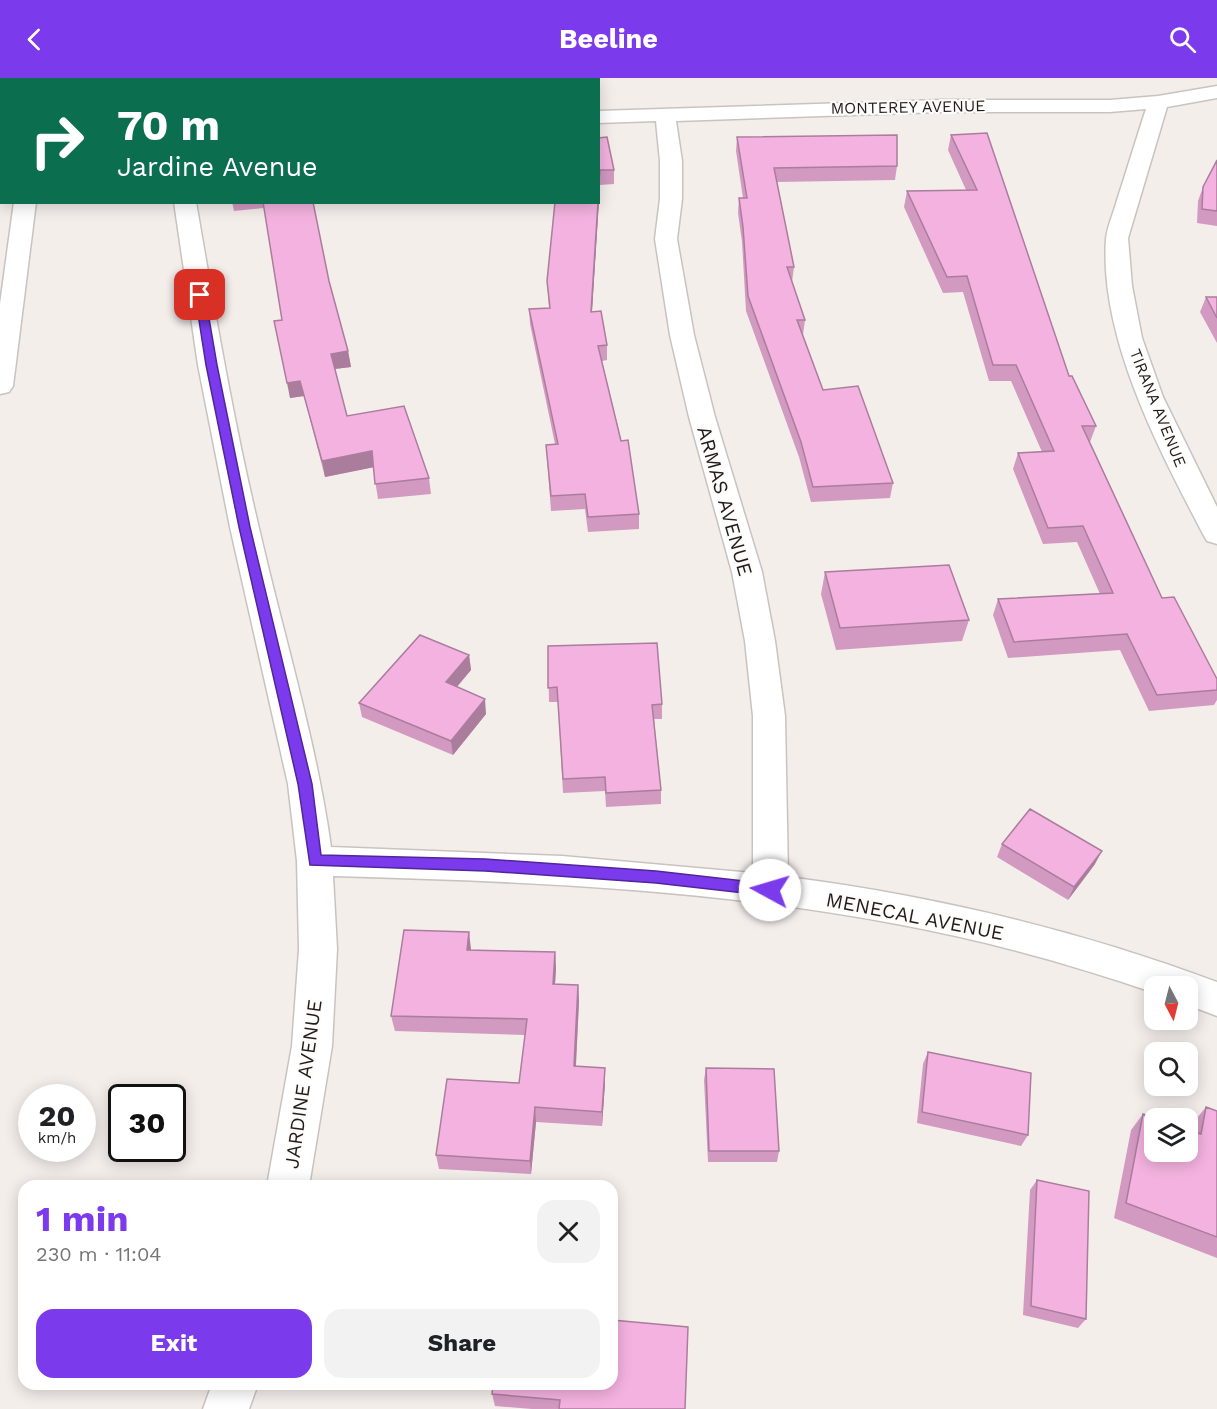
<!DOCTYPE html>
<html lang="en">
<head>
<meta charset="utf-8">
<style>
  body { margin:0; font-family:"Work Sans",sans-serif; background:#f2f2f2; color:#202124; height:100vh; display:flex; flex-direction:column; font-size:22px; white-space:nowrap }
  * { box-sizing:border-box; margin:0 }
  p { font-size:20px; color:#757577 }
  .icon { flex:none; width:33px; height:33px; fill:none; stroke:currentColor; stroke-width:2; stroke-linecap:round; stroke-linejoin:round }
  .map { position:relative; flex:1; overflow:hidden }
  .panel { position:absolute; left:18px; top:1102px; width:600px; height:210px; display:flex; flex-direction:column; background:#fff; border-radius:18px; box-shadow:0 3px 15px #0003 }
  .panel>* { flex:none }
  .hud { position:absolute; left:0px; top:0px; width:600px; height:126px; box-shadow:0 3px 15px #0003; background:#0b6e4f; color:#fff; overflow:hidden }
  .needle { width:39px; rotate:173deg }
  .tools { position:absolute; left:1144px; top:898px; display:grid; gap:12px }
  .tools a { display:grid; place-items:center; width:54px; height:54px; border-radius:12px; background:#fff; box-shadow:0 3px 15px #0003; font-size:30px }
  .speed { position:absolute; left:18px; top:1006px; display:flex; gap:12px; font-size:30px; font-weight:700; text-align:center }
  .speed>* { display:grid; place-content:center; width:78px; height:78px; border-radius:50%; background:#fff; box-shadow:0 3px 15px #0003; line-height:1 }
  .speed small { font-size:15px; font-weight:400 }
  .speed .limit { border:3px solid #111; border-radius:9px; background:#fff; color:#111 }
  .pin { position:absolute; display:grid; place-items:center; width:51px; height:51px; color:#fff; margin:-26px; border-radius:12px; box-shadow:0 3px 9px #0006 }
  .me { position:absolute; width:66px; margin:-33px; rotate:276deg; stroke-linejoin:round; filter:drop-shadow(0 0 4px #0008) }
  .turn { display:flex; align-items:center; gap:21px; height:126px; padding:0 18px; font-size:27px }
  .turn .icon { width:78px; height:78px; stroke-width:2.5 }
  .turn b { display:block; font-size:42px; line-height:51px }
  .round { display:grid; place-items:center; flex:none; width:63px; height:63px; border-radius:18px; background:#f2f2f2 }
  .summary { display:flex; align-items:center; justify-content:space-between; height:102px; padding:0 18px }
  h1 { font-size:36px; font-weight:700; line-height:45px; color:#7c3aed }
  .action { display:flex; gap:12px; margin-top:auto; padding:12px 18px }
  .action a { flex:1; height:69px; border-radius:18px; background:#7c3aed; color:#fff; font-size:24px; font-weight:700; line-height:69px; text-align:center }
  .action a+a { background:#f2f2f2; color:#202124 }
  header { display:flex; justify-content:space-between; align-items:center; height:78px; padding:0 18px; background:#7c3aed; color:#fff; font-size:27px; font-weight:700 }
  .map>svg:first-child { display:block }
</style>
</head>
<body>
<header><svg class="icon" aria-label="back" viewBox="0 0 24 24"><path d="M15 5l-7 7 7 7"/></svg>Beeline<svg class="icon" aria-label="search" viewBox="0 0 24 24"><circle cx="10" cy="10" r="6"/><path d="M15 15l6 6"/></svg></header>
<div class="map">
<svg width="1217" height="1331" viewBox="0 0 1217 1331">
  <rect width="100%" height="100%" fill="#f4eeeb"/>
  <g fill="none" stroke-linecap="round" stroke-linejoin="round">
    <defs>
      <path id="minor" d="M 188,0 L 208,0 L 208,2 L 188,2 Z
        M 1217,8 L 1217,20 L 1167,29 L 1128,160 L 1132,208 L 1142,260 L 1163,319 L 1217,429 L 1217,466 L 1207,463 L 1203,456 C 1159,372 1099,259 1106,161 C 1107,149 1114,134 1117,122 C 1127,92 1136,61 1146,31 L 1110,34 L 941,34 L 676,43 L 682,83 L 682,121 L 677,161 L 694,257 L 715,339 L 762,494 L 775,563 L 785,638 L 788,799 C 935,818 1078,852 1217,904 L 1217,938 L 1188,927 L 1188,909 L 1155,909 L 1155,915 C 1071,886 984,862 897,846 C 712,811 521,803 333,798 L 337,871 L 332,968 L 309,1108 L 267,1108 L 292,968 L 299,871 L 297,783 L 288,706 L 230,449 L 198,287 L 174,124 L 196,124 C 215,234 233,342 259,450 C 283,556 316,661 331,769 L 562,778 L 753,795 L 753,638 L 745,563 L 732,494 L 689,339 L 670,257 L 655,161 L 660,121 L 660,83 L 656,43 L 598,45 L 598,33 L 941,22 L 1110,22 L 1158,18 Z
        M 0,89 L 2,89 L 0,102 Z
        M 14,124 L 36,124 L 13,308 L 9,314 L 0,316 L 0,226 Z
        M 212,1306 L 258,1306 L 249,1331 L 203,1331 Z"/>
    </defs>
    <use href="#minor" stroke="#c9c3c0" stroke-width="3"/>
    <use href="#minor" fill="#fff" fill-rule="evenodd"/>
  </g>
  <path fill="#d299c1" d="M 523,0 L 556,0 L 556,2 L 523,2 Z
    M 951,57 L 1069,298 L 1096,348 L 1090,364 L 1162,520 L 1217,601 L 1217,622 L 1214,627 L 1149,633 L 1120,572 L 1008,580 L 993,537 L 998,521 L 1100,516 L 1077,464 L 1043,466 L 1013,391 L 1018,375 L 1042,374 L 1011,303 L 989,303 L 963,214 L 943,215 L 904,129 L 907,113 L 966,112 L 948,72 Z
    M 737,59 L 897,88 L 895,102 L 777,104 L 794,189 L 792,204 L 805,242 L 803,257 L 823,312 L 893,405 L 890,420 L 811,424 L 799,379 L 746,233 L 742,164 L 738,135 L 739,120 L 743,120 L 736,73 Z
    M 598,60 L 614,92 L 614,106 L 600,107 L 592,234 L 607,267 L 607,282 L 602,283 L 639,436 L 639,451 L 588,454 L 585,431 L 551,433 L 546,367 L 555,366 L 530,246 L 529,231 L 549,230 L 547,203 Z
    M 1217,82 L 1217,148 L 1197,145 L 1198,123 L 1203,109 Z
    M 232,124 L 313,124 L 329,203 L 348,273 L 351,289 L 335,291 L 347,338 L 429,400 L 431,416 L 378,421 L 373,389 L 325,399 L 304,318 L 290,320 L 282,242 L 264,130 L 234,133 Z
    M 1206,219 L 1217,219 L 1217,265 L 1200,234 Z
    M 825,494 L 969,542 L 962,563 L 836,572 L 821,516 Z
    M 548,568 L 662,626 L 662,641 L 654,641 L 661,712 L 661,726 L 606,729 L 605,713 L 563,715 L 558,624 L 549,624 Z
    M 469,577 L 471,592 L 457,609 L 486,636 L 453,677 L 362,639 L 359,625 Z
    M 1002,766 L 1095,786 L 1068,822 L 997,779 Z
    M 471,872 L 555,874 L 556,890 L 555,906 L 578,907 L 579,923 L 576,988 L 605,1005 L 602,1048 L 536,1044 L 531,1096 L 439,1091 L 436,1077 L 519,1005 L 525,957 L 395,953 L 391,938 Z
    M 928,974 L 1028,1057 L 1021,1068 L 917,1045 L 923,986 Z
    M 706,990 L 779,1073 L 777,1084 L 708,1084 L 704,1002 Z
    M 1206,1029 L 1217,1033 L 1217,1180 L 1114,1140 L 1131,1052 L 1143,1036 L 1191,1053 L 1192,1046 Z
    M 1037,1102 L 1086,1241 L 1078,1250 L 1023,1237 L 1030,1112 Z
    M 492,1316 L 685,1331 L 532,1331 L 495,1328 Z"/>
  <path fill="#ab7d9d" d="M 600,92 L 600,107 L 591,249 L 591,234 Z
    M 348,273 L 351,289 L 334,291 L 331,276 Z
    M 300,303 L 304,318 L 290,320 L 287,305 Z
    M 372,373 L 375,389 L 325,399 L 322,383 Z
    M 469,577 L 471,592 L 448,619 L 446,604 Z
    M 485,621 L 486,636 L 453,677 L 451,663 Z
    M 1102,773 L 1095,786 L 1068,822 L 1074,809 Z
    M 469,854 L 471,871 L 470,888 L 467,872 Z
    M 555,874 L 556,890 L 554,922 L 553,906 Z
    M 578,907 L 579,923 L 575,1003 L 574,988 Z
    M 605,990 L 605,1005 L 602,1048 L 602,1034 Z
    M 535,1029 L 536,1044 L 531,1096 L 530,1083 Z"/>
  <path fill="#f4b2e0" stroke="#ab7d9d" stroke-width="1.5" d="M 224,0 L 353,0 L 353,2 L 224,2 Z
    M 987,55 L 1069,298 L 1072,298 L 1096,348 L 1082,348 L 1162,520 L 1174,519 L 1217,601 L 1217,612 L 1157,617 L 1127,556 L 1014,564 L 998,521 L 1113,515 L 1083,448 L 1048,450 L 1018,375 L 1054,373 L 1016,287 L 993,287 L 967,198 L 947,199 L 907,113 L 977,112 L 951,57 Z
    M 897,57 L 897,88 L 774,90 L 794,189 L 787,189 L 805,242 L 797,242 L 823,312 L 858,308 L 893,405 L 813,409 L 801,364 L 748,218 L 743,149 L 739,120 L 747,120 L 737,59 Z
    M 607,59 L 614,92 L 600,92 L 598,115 L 598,60 Z
    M 1217,82 L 1217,133 L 1202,131 L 1203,109 Z
    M 263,124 L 313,124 L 329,203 L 348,273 L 331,276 L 347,338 L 404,328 L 429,400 L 375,406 L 372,373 L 322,383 L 300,303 L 287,305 L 274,243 L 282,242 Z
    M 555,124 L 598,124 L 591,234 L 601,233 L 607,267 L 598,268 L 621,363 L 628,362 L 639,436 L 588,439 L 585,416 L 551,418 L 546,367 L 558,366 L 529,231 L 550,230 L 547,203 Z
    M 1206,219 L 1217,219 L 1217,240 Z
    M 949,487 L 969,542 L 840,550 L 825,494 Z
    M 420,557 L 469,577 L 446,604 L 485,621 L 451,663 L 359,625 Z
    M 657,565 L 662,626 L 652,627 L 661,712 L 606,715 L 605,699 L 563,701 L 557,609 L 548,610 L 548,568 Z
    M 1030,731 L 1102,773 L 1074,809 L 1002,766 Z
    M 404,852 L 469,854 L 467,872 L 555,874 L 553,906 L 578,907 L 574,988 L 605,990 L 602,1034 L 535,1029 L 530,1083 L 436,1077 L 447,1001 L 519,1005 L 527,941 L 391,938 Z
    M 928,974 L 1031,995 L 1028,1057 L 922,1034 Z
    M 706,990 L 774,991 L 779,1073 L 709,1073 Z
    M 1206,1029 L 1217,1033 L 1217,1159 L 1126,1125 L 1143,1036 L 1158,1041 L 1155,1041 L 1155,1074 L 1188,1074 L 1188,1052 L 1201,1056 Z
    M 1037,1102 L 1089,1113 L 1086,1241 L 1031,1228 Z
    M 612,1242 L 688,1249 L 685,1331 L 559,1331 L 560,1322 L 492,1316 L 493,1306 L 612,1306 Z"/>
  <path fill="#7c3aed" stroke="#51269a" stroke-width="1.5" d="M 200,214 L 205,217 L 217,287 L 250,449 L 312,706 L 321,777 L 485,781 L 656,793 L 770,806 L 775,808 L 778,812 L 775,817 L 770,818 L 656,805 L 485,793 L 310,787 L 298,706 L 239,449 L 206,287 L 195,217 Z"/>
  <g text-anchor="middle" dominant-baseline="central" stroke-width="4.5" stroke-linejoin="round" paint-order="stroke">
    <g font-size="16" fill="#1f1c1b" stroke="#fefcfb">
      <text transform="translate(908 29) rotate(-1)">MONTEREY AVENUE</text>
      <text transform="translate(1158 330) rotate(68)">TIRANA AVENUE</text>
    </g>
    <g font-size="20" fill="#1f1c1b" stroke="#fefcfb">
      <text transform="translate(725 423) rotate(74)">ARMAS AVENUE</text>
      <text transform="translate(915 838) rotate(11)">MENECAL AVENUE</text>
      <text transform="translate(303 1006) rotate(-82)">JARDINE AVENUE</text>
    </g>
  </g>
</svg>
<div class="tools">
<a><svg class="needle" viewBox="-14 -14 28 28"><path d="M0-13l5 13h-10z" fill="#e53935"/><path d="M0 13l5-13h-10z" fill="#757577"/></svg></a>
<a><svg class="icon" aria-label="search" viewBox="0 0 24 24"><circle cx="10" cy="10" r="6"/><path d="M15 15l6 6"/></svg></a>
<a><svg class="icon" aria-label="layers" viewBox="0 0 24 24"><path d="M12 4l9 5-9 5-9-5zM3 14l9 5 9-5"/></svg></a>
</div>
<div class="speed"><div>20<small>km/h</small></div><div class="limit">30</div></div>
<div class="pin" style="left:200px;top:217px;background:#d93025"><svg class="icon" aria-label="arrive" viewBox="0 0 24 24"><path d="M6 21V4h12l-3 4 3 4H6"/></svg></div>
<svg class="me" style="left:770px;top:812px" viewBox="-20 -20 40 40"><circle r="19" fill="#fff"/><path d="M0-13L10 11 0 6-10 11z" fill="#7c3aed"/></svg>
<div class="hud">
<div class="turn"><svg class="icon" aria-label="right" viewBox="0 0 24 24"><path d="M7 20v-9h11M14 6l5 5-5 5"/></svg><div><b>70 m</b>Jardine Avenue</div></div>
</div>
<section class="panel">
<div class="summary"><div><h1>1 min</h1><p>230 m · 11:04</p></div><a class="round"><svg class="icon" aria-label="close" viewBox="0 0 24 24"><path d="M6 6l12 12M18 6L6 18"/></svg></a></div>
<div class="action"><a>Exit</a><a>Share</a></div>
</section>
</div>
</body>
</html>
